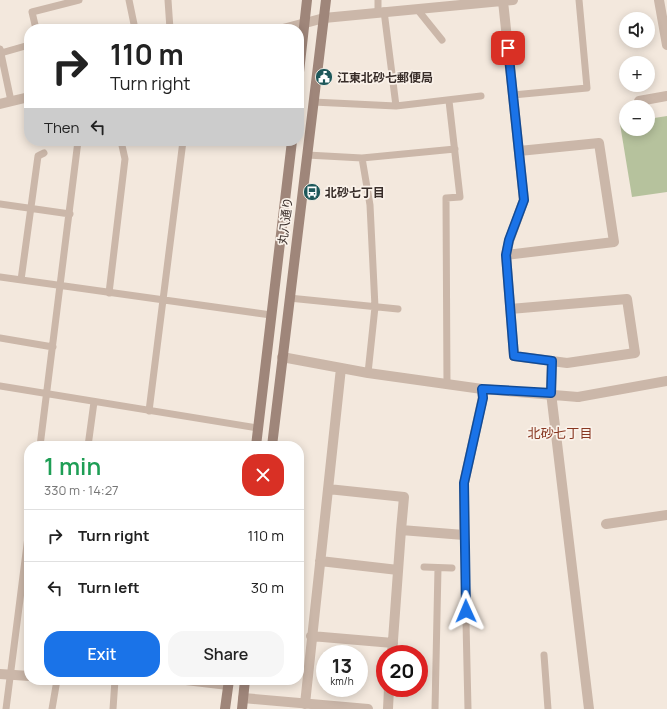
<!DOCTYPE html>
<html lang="en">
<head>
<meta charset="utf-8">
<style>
  body { margin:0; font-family:Manrope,"Noto Sans JP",sans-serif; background:#f6f6f6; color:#222; height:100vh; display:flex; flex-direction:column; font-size:15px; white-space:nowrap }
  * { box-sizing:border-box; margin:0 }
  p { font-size:13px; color:#767676 }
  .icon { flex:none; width:22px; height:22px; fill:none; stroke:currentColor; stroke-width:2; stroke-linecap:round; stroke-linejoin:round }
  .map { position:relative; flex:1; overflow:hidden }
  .details { position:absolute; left:24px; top:441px; width:280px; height:244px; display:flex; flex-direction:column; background:#fff; border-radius:16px; box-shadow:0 2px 10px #0003 }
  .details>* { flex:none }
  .banner { position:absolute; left:24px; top:24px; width:280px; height:122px; border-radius:16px; box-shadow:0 2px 10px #0003; background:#fff; color:#222; overflow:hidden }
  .buttons { position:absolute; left:619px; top:12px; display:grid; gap:8px }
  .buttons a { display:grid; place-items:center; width:36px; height:36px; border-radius:50%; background:#fff; box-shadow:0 2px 10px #0003; font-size:20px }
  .speed { position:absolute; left:316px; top:645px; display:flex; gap:8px; font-size:20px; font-weight:700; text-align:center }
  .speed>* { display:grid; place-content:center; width:52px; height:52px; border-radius:50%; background:#fff; box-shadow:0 2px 10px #0003; line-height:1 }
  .speed small { font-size:10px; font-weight:400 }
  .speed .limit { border:6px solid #d22; background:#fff; color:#111 }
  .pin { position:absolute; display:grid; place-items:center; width:34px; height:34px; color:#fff; margin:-17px; border-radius:8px; box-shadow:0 2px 6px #0006 }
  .me { position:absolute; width:44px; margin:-22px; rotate:359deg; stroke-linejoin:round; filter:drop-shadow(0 0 3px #0008) }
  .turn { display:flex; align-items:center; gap:14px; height:84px; padding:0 20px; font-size:18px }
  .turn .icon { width:52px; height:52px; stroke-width:2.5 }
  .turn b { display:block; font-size:28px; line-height:34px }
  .then { display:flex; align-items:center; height:38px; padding:0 20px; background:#0003; gap:8px; font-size:15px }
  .round { display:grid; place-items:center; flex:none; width:42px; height:42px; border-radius:16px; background:#f6f6f6 }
  .headline { display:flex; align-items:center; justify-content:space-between; height:68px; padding:0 20px }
  h1 { font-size:24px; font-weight:600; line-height:30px; color:#1e9e55 }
  .action { display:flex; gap:8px; margin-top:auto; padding:8px 20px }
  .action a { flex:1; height:46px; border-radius:16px; background:#1a73e8; color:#fff; font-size:16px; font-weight:600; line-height:46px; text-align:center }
  .action a+a { background:#f6f6f6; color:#222 }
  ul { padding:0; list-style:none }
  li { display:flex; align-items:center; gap:12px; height:52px; padding:0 20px; border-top:1px solid #e0e0e0 }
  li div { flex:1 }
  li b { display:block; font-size:15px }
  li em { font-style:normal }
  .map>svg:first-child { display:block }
</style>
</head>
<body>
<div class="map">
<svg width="667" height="709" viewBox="0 0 667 709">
  <rect width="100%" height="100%" fill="#f3e8dd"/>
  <path fill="#b6c29d" d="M 667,116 L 667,192 L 632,197 L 620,124 L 626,123 L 626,129 L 648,129 L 648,119 Z"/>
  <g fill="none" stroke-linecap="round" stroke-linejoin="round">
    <path stroke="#cbb7a9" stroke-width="7" d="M 129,0 L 135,29
      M 168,0 L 170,29
      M 417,9 L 442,40
      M 384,11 L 396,106
      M 378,12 L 378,0
      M 36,29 L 32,12 L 79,0
      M 0,49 L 11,101
      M 1,53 L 29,45
      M 513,95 L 587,88 L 579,0
      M 313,102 L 396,106 L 481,96
      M 307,155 L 362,158 L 455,149
      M 362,158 L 370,205 L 375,307 L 368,373
      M 0,204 L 70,214
      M 0,277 L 271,315
      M 21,280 L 38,156 L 44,153
      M 109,293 L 125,159 L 121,141
      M 289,298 L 398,309
      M 0,338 L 53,347
      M 447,384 L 446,198 L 460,197 L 449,101
      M 0,386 L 258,428
      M 149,411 L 183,141
      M 40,446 L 78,141
      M 88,446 L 94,402
      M 464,535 L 468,709
      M 424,567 L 452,568
      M 544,655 L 548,709
      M 6,709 L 29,529
      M 52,709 L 57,680
      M 113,709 L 115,680
      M 435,709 L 438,568"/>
    <path stroke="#cbb7a9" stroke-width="10" d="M 578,397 L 667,381"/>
    <path stroke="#cbb7a9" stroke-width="10" d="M 659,0 L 667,45
      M 503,1 L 524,200 L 509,241 L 506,255 L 514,356 L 567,363 L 635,353 L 627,299 L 510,309
      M 283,29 L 324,18 L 513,0
      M 639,101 L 667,96
      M 0,104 L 29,97
      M 506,255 L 614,242 L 599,143 L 519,151
      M 282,357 L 368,373 L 482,389 L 578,397
      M 552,361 L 551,393 L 589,709
      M 328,489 L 404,497 L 401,530 L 464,535 L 464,483 L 483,397 L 482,389
      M 606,524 L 667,515
      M 320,561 L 398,570
      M 311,636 L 393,643
      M 392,654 L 401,530
      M 0,674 L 29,676
      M 186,680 L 228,685
      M 243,698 L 368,709
      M 305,704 L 341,368
      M 388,709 L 389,688"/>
    <path stroke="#9f867a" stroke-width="10" d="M 299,72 L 307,0
      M 256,446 L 292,141
      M 272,446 L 326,0
      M 225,709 L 229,680
      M 242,709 L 245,680"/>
  </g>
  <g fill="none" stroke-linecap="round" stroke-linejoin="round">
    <defs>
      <path id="route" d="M 466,611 L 464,483 L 483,398 L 482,389 L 551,393 L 552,361 L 514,356 L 506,255 L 509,240 L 524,200 L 508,48"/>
    </defs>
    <use href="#route" stroke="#114b97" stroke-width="10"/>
    <use href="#route" stroke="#1a73e8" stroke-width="7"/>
  </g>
  <defs>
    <symbol id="civic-disc" viewBox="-11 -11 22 22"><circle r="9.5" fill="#1e585a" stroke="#faf2ea"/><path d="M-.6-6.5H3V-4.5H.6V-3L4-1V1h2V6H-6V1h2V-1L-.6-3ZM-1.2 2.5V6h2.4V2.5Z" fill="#fff"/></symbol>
    <symbol id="bus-disc" viewBox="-11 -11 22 22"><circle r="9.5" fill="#1e585a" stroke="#faf2ea"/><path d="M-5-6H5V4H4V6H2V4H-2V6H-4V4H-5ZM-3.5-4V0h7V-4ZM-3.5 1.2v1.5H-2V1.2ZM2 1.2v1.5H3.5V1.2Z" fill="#fff"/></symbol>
  </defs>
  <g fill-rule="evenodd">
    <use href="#civic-disc" x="314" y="67" width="20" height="20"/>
    <use href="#bus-disc" x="302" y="182" width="20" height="20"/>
  </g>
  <g text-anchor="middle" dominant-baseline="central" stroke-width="3.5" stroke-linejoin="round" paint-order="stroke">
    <g font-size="12" font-weight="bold" fill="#382d29" stroke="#faf2ea" text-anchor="start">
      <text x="337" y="77">江東北砂七郵便局</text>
      <text x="325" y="192">北砂七丁目</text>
    </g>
    <g font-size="12" fill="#382d29" stroke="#faf2ea">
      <text transform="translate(285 221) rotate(-83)">丸八通り</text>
    </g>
    <g font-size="13" fill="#883721" stroke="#faf2ea">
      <text x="560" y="433">北砂七丁目</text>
    </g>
  </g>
</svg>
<div class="buttons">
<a><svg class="icon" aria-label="sound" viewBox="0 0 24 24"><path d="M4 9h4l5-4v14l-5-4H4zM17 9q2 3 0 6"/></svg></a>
<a>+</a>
<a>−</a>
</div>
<div class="speed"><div>13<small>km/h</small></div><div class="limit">20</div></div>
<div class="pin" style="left:508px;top:48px;background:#d93025"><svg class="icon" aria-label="arrive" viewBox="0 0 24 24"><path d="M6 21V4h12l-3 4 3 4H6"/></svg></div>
<svg class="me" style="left:466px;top:611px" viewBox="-20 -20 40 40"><path d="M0-17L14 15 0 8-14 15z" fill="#1a73e8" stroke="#fff" stroke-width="4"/></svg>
<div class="banner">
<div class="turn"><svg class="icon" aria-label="right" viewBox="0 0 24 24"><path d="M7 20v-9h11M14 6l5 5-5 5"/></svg><div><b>110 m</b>Turn right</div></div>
<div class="then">Then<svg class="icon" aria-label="left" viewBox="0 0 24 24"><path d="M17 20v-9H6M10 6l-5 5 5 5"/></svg></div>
</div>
<section class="details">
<div class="headline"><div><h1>1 min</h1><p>330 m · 14:27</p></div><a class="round" style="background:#d93025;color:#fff"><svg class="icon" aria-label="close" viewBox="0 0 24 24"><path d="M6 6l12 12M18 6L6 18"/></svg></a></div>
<ul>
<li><svg class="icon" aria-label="right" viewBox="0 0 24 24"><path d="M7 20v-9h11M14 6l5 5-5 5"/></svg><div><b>Turn right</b></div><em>110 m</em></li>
<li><svg class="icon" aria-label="left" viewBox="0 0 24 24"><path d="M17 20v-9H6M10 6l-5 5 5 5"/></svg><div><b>Turn left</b></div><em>30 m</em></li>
</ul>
<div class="action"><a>Exit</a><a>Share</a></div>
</section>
</div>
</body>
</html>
